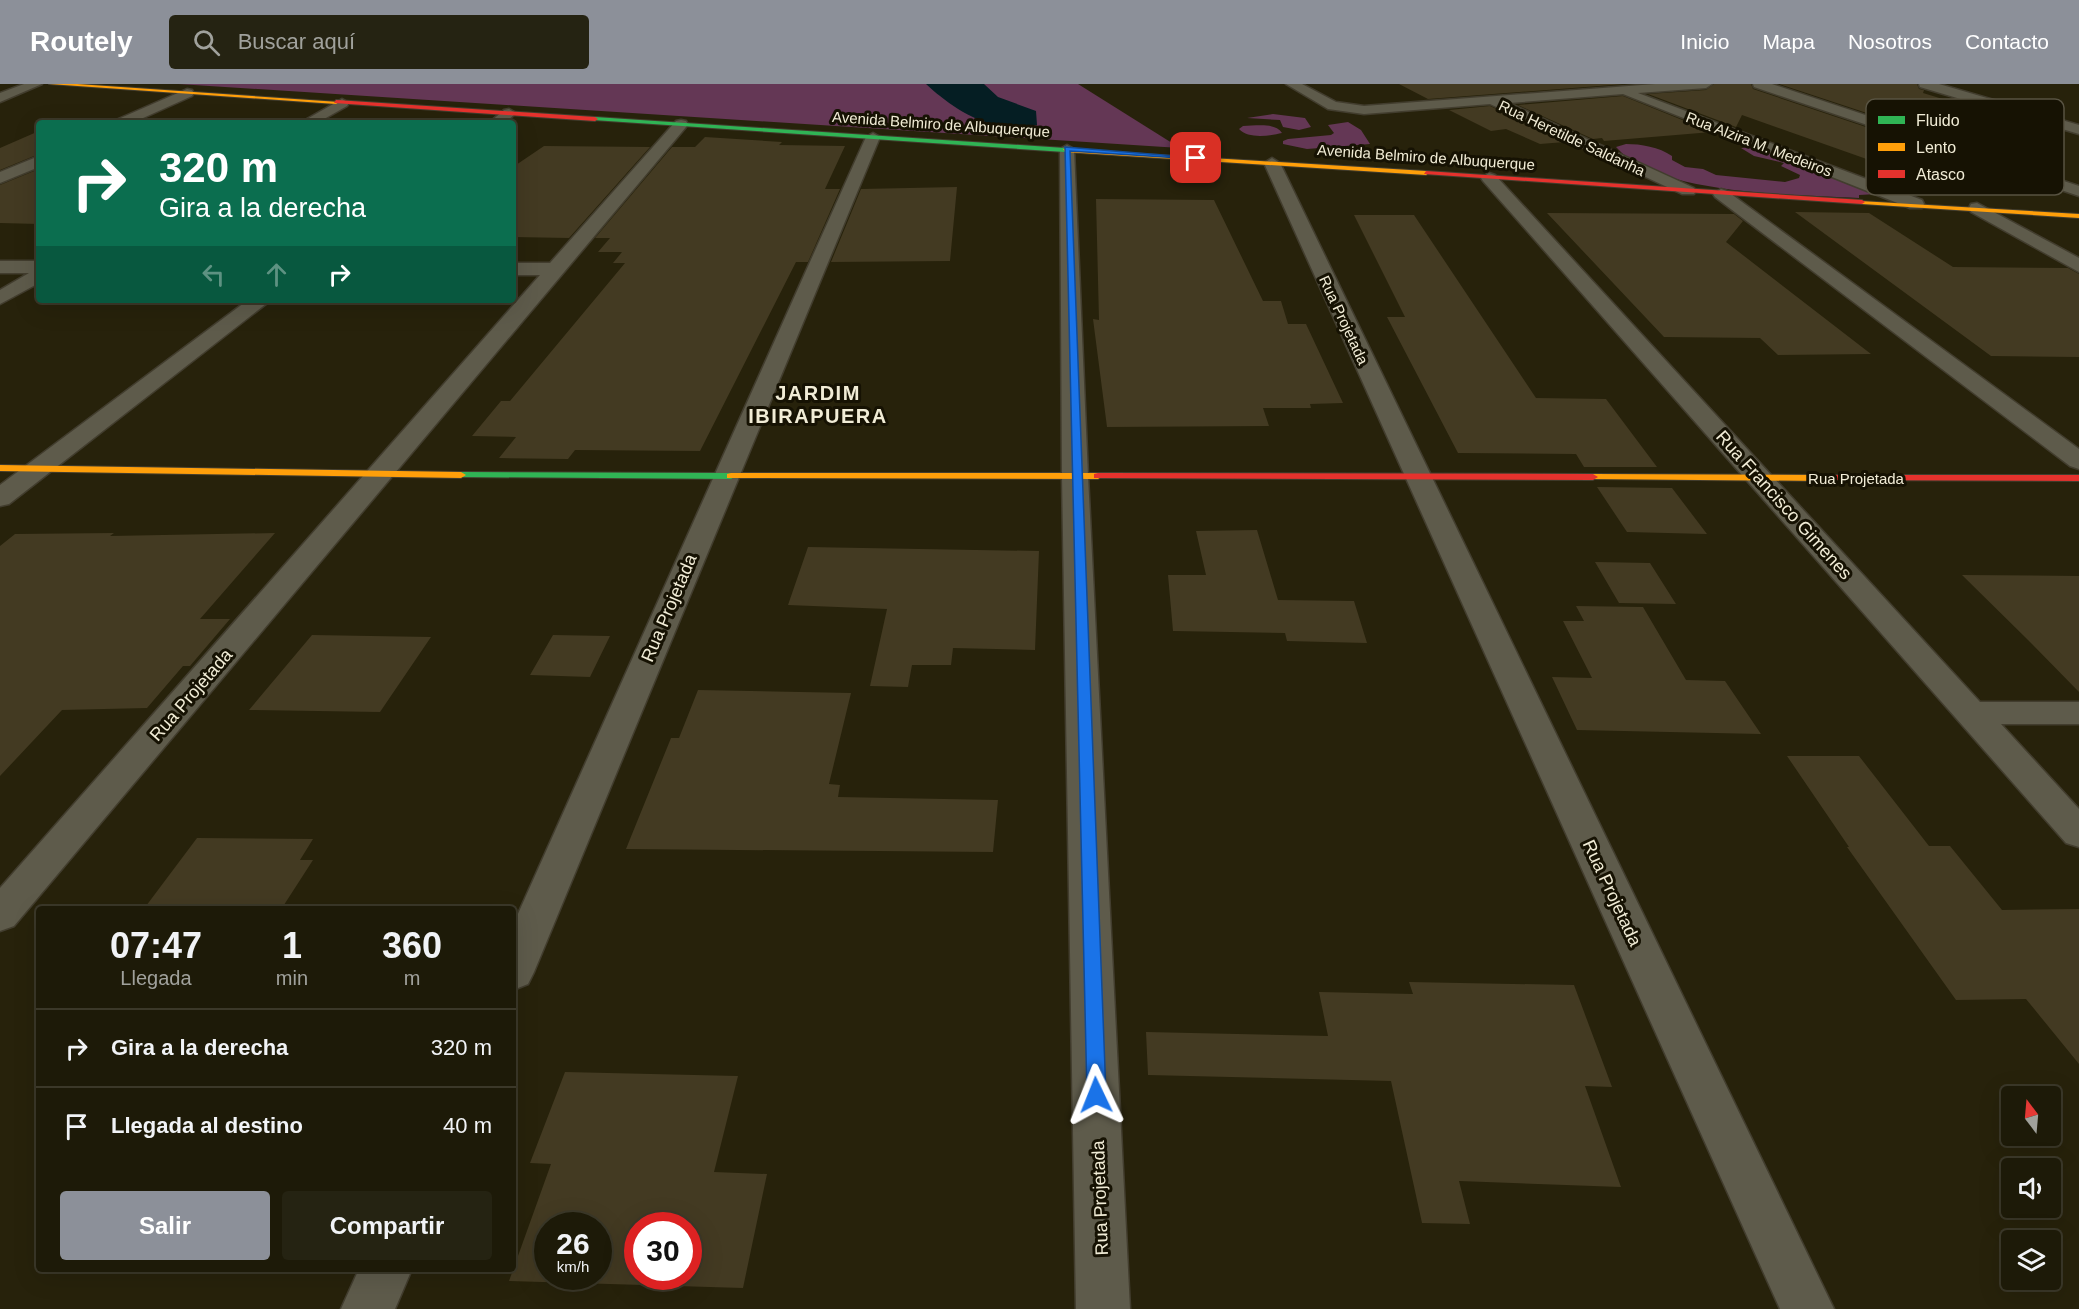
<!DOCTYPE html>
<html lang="es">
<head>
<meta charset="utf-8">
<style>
  body { margin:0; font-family:Arial,sans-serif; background:#252312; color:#f1f3f6; height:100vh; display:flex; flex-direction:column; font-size:22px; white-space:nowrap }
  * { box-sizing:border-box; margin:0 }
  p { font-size:20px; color:#a0a19c }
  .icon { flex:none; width:33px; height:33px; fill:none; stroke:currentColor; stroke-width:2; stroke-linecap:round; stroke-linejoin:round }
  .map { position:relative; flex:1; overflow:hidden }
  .sheet { position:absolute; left:36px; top:822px; width:480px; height:366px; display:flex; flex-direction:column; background:#1d1a08; border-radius:6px; box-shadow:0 6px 24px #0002,0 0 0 2px #3b3829 }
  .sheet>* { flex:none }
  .top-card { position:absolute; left:36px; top:36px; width:480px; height:183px; border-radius:6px; box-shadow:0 6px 24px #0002,0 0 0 2px #3b3829; background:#0b6e4f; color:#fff; overflow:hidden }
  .needle { width:39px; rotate:344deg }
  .fabs { position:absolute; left:2001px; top:1002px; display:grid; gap:12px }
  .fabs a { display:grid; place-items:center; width:60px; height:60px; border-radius:6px; background:#1d1a08; box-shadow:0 6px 24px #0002,0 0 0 2px #3b3829; font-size:30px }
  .speed { position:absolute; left:534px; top:1128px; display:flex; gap:12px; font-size:30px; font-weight:700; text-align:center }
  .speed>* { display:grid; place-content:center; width:78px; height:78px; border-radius:50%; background:#1d1a08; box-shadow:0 6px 24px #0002,0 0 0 2px #3b3829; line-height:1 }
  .speed small { font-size:15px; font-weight:400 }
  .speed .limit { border:9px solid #d22; background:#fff; color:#111 }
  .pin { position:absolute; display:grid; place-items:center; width:51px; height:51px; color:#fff; margin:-26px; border-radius:12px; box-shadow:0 3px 9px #0006 }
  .me { position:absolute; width:66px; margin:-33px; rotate:358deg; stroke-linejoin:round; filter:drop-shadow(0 0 4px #0008) }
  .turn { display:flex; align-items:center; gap:21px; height:126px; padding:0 24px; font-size:27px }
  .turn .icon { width:78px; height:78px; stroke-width:2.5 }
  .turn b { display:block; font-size:42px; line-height:51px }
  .lanes { display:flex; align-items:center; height:57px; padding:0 24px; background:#0003; justify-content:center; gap:30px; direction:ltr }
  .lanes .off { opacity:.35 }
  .eta { display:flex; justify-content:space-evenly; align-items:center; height:102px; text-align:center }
  .eta b { font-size:36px; font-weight:700; line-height:42px }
  .button { display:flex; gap:12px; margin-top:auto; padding:12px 24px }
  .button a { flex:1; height:69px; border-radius:6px; background:#8c9099; color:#fff; font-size:24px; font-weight:700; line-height:69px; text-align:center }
  .button a+a { background:#252312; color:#f1f3f6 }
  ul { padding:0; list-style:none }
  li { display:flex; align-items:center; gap:18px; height:78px; padding:0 24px; border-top:2px solid #3b3829 }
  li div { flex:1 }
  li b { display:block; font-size:22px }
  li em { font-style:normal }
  header { display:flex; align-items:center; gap:36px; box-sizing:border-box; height:84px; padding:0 30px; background:#8c9099; color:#fff }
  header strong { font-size:28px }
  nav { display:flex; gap:33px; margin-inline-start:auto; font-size:21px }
  .search { width:420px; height:54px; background:#252312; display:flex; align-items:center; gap:15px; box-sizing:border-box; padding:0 21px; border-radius:6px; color:#a0a19c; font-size:22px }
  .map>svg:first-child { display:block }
</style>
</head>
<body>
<header>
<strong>Routely</strong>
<div class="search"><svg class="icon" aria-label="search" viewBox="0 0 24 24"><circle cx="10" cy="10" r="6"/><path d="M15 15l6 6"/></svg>Buscar aquí</div>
<nav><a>Inicio</a><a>Mapa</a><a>Nosotros</a><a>Contacto</a></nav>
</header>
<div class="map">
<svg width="2079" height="1225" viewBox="0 0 2079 1225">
  <rect width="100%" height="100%" fill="#27220b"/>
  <path fill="#643755" d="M 178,0 L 1078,0 L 1180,64 Z
    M 1273,30 L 1305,34 L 1311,43 L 1299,46 L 1283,43 L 1280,36 L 1247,34 Z
    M 1348,38 L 1361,46 L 1370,60 L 1307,65 L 1283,60 L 1283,57 L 1288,55 L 1331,51 L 1334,49 L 1328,41 Z
    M 1243,42 C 1255,42 1275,38 1282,49 C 1269,52 1248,55 1239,45 Z
    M 1626,60 C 1641,60 1659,63 1672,72 L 1672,76 L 1685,83 L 1703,85 L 1716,91 L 1785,98 L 1799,94 L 1800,91 L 1781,82 L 1784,79 L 1754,72 L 1741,64 L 1759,63 L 1885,102 L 1895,109 L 1859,111 L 1859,114 C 1795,110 1659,112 1616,63 Z"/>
  <path fill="#051e23" d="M 926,0 L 984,0 L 998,13 L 1036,27 L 1037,41 C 1023,41 1008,42 994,40 C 972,37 943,16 926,0 Z"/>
  <path fill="#433a22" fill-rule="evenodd" d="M 1399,0 L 1625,0 L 1428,15 Z
    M 1714,0 L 1751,0 L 1753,5 L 2000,88 L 1926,96 L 1742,31 L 1736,43 L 1648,10 L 1706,6 Z
    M 1779,0 L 1917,0 L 1919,5 L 1924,6 L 1923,9 L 2051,48 L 2019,51 L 2061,65 L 2026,69 L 2065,81 L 2033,84 Z
    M 1623,12 L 1712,48 L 1604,57 L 1602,54 L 1593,55 L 1518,21 Z
    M 1490,22 L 1565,58 L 1540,60 L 1506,45 L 1491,47 L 1449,26 Z
    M 39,47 L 39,70 L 0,86 L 0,64 Z
    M 705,53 L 782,58 L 779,61 L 845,62 L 825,105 L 840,105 L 808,178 L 796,178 L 700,367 L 575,366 L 568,375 L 499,374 L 516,353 L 472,352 L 501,317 L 510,317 L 625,179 L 613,179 L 622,168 L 598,168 L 610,154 L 595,154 L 672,63 L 695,63 Z
    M 544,62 L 650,63 L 569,154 L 513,153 L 513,83 Z
    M 39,85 L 39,140 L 0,139 L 0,101 Z
    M 957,103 L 950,177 L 831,178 L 861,105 Z
    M 1096,115 L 1214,116 L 1263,217 L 1281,217 L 1288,240 L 1306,240 L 1343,319 L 1310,320 L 1311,324 L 1263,324 L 1269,342 L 1107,343 L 1093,235 L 1099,236 Z
    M 1795,128 L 1869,129 L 1953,183 L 2068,184 L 2079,190 L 2079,273 L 1991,272 Z
    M 1547,129 L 1734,130 L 1743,137 L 1726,158 L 1871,270 L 1778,271 L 1760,254 L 1664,253 Z
    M 1354,131 L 1414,131 L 1536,314 L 1606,315 L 1657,383 L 1584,383 L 1576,370 L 1458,369 L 1387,233 L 1405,233 Z
    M 1597,403 L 1672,404 L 1707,450 L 1627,448 Z
    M 1257,446 L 1278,516 L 1354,517 L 1367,559 L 1287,557 L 1285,549 L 1173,547 L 1168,491 L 1206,491 L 1196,447 Z
    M 114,449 L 110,452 L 275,449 L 200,535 L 230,535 L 190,582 L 183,582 L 147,624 L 62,626 L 0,692 L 0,462 L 15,450 Z
    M 808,463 L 1039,467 L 1035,566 L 953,564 L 951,581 L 912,581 L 908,603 L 870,602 L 887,525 L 788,521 Z
    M 1595,478 L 1650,479 L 1676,520 L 1619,519 Z
    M 1962,491 L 2079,492 L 2079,608 L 2028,556 Z
    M 1576,522 L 1643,523 L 1686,596 L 1725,597 L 1761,650 L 1577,646 L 1552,593 L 1592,594 L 1563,537 L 1584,537 Z
    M 312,551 L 431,553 L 380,628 L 249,626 Z
    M 553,551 L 610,552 L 590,593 L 530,591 Z
    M 698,606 L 851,609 L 829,700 L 840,701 L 838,713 L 998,716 L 993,768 L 626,765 L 671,654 L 679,654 Z
    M 1787,672 L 1859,672 L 1929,762 L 1950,762 L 2002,826 L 2079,825 L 2079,980 L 2026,915 L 1956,916 L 1847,763 L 1849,763 Z
    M 197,754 L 313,755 L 300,776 L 313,776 L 282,824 L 146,822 Z
    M 1409,898 L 1574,901 L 1612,1003 L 1585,1002 L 1621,1103 L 1459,1097 L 1470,1140 L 1422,1139 L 1391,997 L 1148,991 L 1146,948 L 1328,952 L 1319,908 L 1413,910 Z
    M 565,988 L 738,992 L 714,1088 L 767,1090 L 743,1204 L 509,1197 L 551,1080 L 530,1079 ZM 548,1142 L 598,1142 L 598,1192 L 548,1192 ZM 638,1142 L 688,1142 L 688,1192 L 638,1192 Z"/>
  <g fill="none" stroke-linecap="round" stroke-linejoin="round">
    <defs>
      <path id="street" d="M 24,0 L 42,0 L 0,18 L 0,9 Z
        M 1286,0 L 1302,0 L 1336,18 L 1364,22 L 1655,0 L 1712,0 L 1706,4 L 1638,9 L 1922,116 L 1924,120 L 1922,124 L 1910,124 L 1623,10 L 1509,19 L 1694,104 L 1696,107 L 1694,110 L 1682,110 L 1490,20 L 1364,30 L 1328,25 Z
        M 1753,0 L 1772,0 L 2079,102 L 2079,112 L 1754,3 Z
        M 1919,0 L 1939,0 L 2079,41 L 2079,50 L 1920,3 Z
        M 187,5 L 192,6 L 194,9 L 192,12 L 132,39 L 114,39 L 116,36 Z
        M 342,15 L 349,19 L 347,22 L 317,39 L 300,39 Z
        M 509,25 L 516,29 L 505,39 L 489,39 L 504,26 Z
        M 681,36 L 686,37 L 688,40 L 686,43 L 14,842 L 0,847 L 0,804 L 540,191 L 513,191 L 513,179 L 550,179 L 676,37 Z
        M 873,49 L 880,53 L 534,888 L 528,900 L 513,906 L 513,841 L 866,53 Z
        M 1067,61 L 1074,65 L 1088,392 L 1130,1225 L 1076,1225 L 1062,392 L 1060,65 Z
        M 39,72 L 39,83 L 0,99 L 0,88 Z
        M 1272,74 L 1280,79 L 1834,1225 L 1780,1225 L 1264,79 Z
        M 1489,89 L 1495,91 L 1980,618 L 2079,618 L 2079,640 L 2001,640 L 2079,725 L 2079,763 L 2066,759 L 1483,97 L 1481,94 Z
        M 1721,105 L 1727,107 L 2079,365 L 2079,385 L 2070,382 L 1715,113 L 1713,110 Z
        M 1977,119 L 2079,174 L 2079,188 L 1971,128 L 1969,124 L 1971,120 Z
        M 0,177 L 39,177 L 39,199 L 0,220 L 0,206 L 29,189 L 0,189 Z
        M 248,216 L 271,216 L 9,420 L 0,422 L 0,401 Z
        M 359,1185 L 412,1185 L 395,1225 L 341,1225 Z"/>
      <path id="fast" d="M 595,33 L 1065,64 L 1068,66 L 1065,68 L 593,36 Z
        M 461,388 L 731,389 L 736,392 L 731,395 L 457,393 L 456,391 Z"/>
      <path id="slow" d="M 49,0 L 77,0 L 339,18 L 336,20 Z
        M 1063,65 L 1426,87 L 1429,89 L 1426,91 L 1065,68 Z
        M 1860,117 L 2079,130 L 2079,134 L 1862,120 Z
        M 0,381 L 461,388 L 466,391 L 461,394 L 0,387 Z
        M 731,389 L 1098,389 L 1103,392 L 1098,395 L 727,394 L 727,390 Z
        M 1593,390 L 1824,391 L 1829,394 L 1824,397 L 1589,395 L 1589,391 Z"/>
      <path id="jam" d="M 336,16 L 595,33 L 598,35 L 595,37 L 334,19 Z
        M 1426,87 L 1862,116 L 1865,118 L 1862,120 L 1424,90 Z
        M 1098,389 L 1593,390 L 1598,393 L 1593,396 L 1094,394 L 1094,390 Z
        M 1824,391 L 2079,391 L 2079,397 L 1820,396 L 1819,394 Z"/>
    </defs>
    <use href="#street" stroke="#423d2e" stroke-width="3"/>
    <use href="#fast" stroke="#423d2e" stroke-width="2"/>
    <use href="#slow" stroke="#423d2e" stroke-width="2"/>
    <use href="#jam" stroke="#423d2e" stroke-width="2"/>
    <use href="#street" fill="#5e5b4b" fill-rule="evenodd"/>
    <use href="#fast" fill="#30b455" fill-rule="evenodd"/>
    <use href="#slow" fill="#ff9f0a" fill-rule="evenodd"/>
    <use href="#jam" fill="#e5322d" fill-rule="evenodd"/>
  </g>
  <path fill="#1a73e8" stroke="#114b97" stroke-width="1.5" d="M 1065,63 L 1199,74 L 1196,75 L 1070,67 L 1106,1011 L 1103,1017 L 1096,1020 L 1089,1017 L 1087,1011 Z"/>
  <g text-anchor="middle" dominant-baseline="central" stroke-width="6" stroke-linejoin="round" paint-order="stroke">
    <g font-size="15" fill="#f1ecd6" stroke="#161203">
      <text transform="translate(941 40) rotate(4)">Avenida Belmiro de Albuquerque</text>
      <text transform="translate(1572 54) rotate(25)">Rua Heretilde Saldanha</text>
      <text transform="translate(1759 60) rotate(21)">Rua Alzira M. Medeiros</text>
      <text transform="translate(1426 73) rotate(4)">Avenida Belmiro de Albuquerque</text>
      <text transform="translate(1344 236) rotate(65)">Rua Projetada</text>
      <text x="1856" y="394">Rua Projetada</text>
    </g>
    <g font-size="18" fill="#f1ecd6" stroke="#161203">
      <text transform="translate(1784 421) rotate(48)">Rua Francisco Gimenes</text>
      <text transform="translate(669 524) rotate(-67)">Rua Projetada</text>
      <text transform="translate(191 611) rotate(-49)">Rua Projetada</text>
      <text transform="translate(1612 809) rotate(65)">Rua Projetada</text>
      <text transform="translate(1100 1114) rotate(-92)">Rua Projetada</text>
    </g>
    <g font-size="20" font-weight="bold" letter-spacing="1.5" fill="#f1ecd6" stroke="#161203">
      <text x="818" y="309">JARDIM<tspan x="818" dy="23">IBIRAPUERA</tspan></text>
    </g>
  </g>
  <rect x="1866" y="15" width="198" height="96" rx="9" fill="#161203" stroke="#585342" stroke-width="1.5"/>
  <rect x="1878" y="32" width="27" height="8" fill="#30b455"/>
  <rect x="1878" y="59" width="27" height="8" fill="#ff9f0a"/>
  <rect x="1878" y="86" width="27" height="8" fill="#e5322d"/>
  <g font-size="16" fill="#f1ecd6">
    <text x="1916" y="42">Fluido</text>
    <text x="1916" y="69">Lento</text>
    <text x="1916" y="96">Atasco</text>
  </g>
</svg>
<div class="fabs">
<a><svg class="needle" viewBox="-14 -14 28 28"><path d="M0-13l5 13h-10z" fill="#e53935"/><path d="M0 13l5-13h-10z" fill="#a0a19c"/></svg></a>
<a><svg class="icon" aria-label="sound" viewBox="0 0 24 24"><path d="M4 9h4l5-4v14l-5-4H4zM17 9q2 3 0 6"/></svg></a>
<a><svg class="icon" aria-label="layers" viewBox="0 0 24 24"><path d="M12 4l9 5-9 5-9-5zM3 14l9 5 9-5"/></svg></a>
</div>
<div class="speed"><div>26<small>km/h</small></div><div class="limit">30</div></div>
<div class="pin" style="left:1196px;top:74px;background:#d93025"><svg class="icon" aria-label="arrive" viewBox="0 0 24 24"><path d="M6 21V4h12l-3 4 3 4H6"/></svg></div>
<svg class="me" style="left:1096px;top:1011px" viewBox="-20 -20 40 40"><path d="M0-17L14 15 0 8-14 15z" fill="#1a73e8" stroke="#fff" stroke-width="4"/></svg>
<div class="top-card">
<div class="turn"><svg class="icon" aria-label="right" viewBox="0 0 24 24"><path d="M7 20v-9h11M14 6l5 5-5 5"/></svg><div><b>320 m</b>Gira a la derecha</div></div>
<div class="lanes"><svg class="icon off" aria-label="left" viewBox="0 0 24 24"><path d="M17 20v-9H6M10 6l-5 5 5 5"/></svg><svg class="icon off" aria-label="ahead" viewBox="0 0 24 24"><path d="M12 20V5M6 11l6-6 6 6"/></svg><svg class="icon" aria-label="right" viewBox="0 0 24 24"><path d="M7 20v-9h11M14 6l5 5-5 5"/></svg></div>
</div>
<section class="sheet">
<div class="eta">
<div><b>07:47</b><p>Llegada</p></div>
<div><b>1</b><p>min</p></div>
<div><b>360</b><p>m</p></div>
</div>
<ul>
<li><svg class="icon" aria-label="right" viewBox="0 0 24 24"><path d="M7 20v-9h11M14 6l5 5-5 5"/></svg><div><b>Gira a la derecha</b></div><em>320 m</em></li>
<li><svg class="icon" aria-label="arrive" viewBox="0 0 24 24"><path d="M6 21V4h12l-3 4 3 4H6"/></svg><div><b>Llegada al destino</b></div><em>40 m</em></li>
</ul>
<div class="button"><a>Salir</a><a>Compartir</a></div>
</section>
</div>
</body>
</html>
